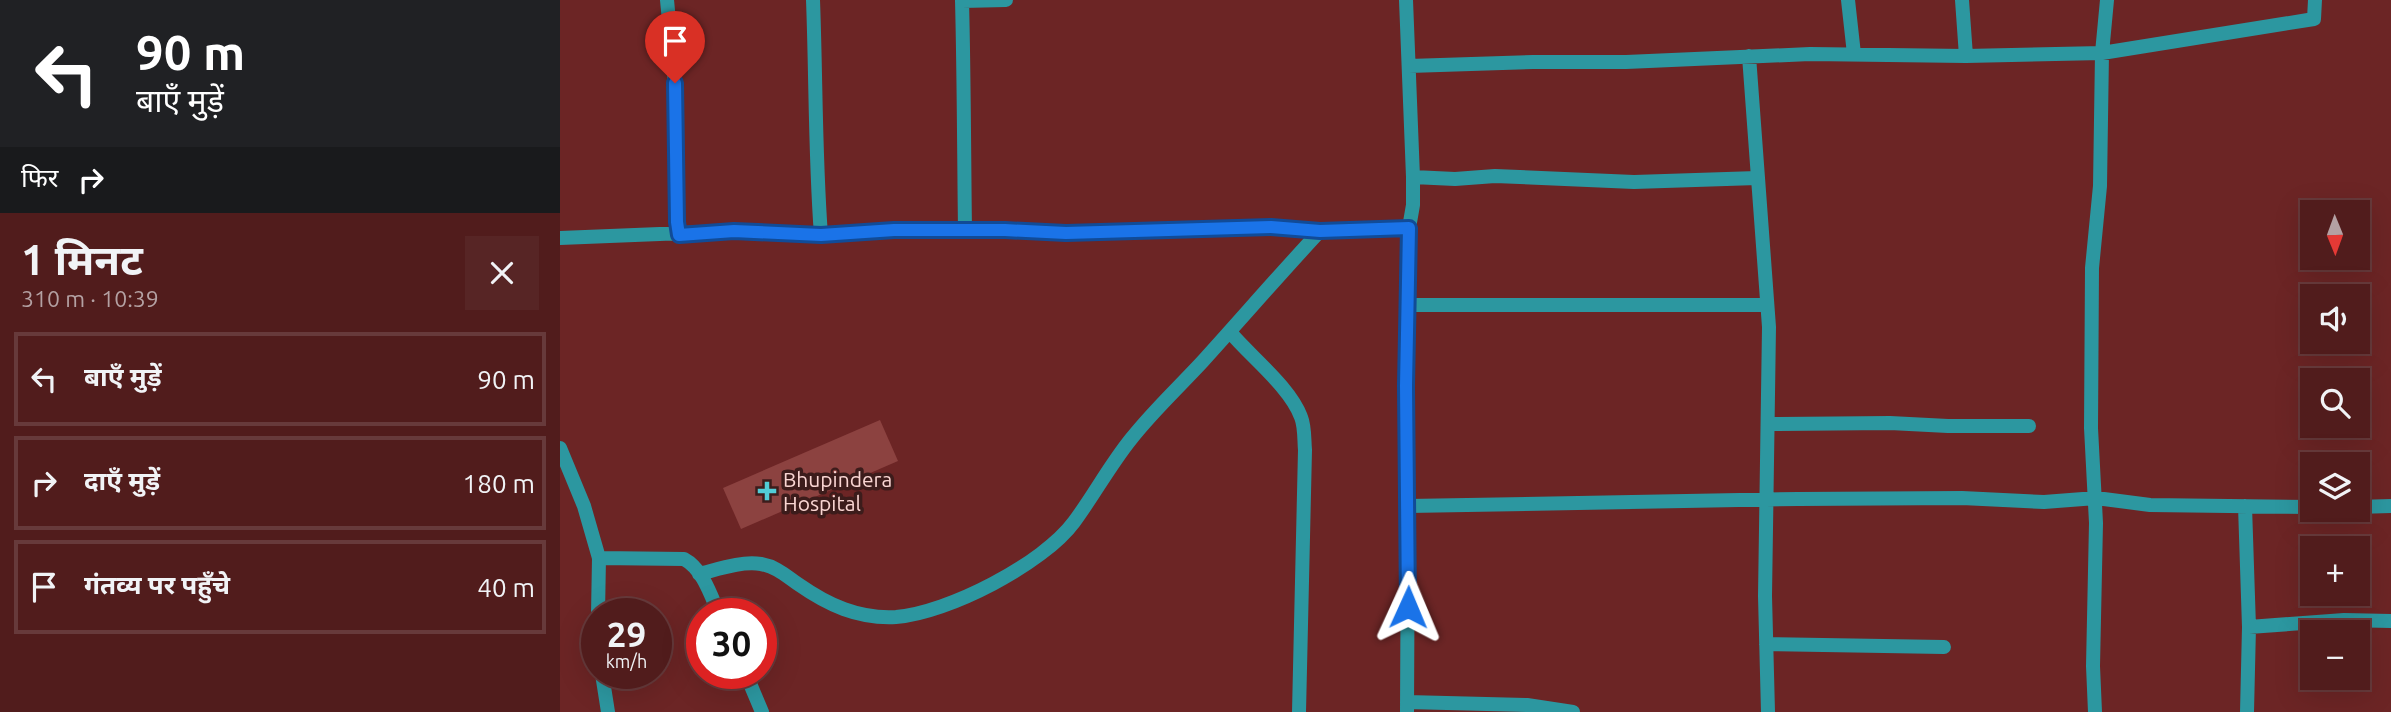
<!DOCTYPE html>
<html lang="hi">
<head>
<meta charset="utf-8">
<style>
  body { margin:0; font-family:Ubuntu,"Noto Sans Devanagari",sans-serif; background:#572525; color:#f1f3f6; height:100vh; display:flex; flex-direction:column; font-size:26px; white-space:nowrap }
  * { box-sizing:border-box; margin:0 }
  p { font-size:23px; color:#b4a1a3 }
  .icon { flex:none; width:38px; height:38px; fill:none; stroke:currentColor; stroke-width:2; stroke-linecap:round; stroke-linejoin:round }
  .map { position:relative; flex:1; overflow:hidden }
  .side { display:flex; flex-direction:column; background:#511c1c; width:560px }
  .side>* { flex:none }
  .guide { background:#202124; color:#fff; overflow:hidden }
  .needle { width:46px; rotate:179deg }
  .buttons { position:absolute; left:1740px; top:200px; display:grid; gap:14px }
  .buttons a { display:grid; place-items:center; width:70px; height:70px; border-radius:0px; background:#511c1c; box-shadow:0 7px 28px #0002,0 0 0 2px #673a3b; font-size:35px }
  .speed { position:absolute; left:21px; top:598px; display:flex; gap:14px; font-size:35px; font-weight:700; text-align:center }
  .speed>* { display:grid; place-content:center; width:91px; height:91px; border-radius:50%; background:#511c1c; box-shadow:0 7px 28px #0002,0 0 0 2px #673a3b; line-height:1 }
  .speed small { font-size:18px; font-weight:400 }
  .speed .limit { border:10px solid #d22; background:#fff; color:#111 }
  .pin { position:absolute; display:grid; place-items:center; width:60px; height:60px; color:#fff; margin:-72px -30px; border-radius:50% 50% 50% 0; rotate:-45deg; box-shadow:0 0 7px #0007 }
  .pin .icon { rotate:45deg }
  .me { position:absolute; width:77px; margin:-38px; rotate:1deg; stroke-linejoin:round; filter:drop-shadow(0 0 5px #0008) }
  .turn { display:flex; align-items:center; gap:24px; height:147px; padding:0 21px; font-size:32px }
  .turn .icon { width:91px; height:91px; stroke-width:2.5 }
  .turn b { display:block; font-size:49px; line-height:60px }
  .then { display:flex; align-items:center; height:66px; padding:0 21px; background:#0003; gap:14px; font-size:26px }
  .round { display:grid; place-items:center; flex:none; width:74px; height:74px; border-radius:0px; background:#572525 }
  .overview { display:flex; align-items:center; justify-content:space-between; height:119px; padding:0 21px }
  h1 { font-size:42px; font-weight:700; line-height:52px }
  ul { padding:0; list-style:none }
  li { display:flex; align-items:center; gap:21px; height:94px; margin:0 14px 10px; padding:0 7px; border:4px solid #673a3b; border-radius:0px }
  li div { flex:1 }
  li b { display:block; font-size:26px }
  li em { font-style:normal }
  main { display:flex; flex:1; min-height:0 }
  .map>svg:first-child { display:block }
</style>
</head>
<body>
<main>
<section class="side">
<div class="guide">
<div class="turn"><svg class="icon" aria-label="left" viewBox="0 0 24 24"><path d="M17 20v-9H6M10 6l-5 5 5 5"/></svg><div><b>90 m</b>बाएँ मुड़ें</div></div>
<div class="then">फिर<svg class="icon" aria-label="right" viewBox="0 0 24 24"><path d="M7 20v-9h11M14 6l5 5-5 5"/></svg></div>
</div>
<div class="overview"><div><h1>1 मिनट</h1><p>310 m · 10:39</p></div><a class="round"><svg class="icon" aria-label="close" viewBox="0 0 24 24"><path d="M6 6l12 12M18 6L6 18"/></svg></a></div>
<ul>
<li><svg class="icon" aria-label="left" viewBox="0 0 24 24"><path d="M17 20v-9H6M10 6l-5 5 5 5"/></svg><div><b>बाएँ मुड़ें</b></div><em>90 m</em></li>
<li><svg class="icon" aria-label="right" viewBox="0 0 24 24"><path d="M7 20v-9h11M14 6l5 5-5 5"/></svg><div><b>दाएँ मुड़ें</b></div><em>180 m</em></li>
<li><svg class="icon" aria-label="arrive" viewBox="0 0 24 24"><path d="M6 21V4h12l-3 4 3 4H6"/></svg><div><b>गंतव्य पर पहुँचे</b></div><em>40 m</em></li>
</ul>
</section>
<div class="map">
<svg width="1831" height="712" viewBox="0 0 1831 712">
  <rect width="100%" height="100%" fill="#6c2525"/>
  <path fill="#8c4240" d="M 320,420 L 338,461 L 181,529 L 163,488 Z"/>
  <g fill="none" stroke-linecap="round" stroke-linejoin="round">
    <path stroke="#2c97a0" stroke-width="14" d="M 107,0 L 115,83 L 117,222 L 119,235
      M 253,0 C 256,78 255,157 261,235
      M 402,0 C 404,77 404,154 405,231
      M 846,0 L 853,177
      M 1288,0 L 1294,54
      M 1402,0 L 1406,56
      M 402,1 L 446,0
      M 1189,56 L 1209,327 L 1205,596 L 1208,712
      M 849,66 L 973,62 L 1066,62 L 1250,54 L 1406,56 L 1542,53 L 1754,19 L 1755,0
      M 849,228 L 853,205 L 853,177 L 895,179 L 935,176 L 1074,182 L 1197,178
      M 0,238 L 174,231 L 261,235 L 335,230 L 445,230 L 506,234 L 711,227 L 760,231 L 849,228 L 846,386 L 848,506 L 847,712
      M 847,305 L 1206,305
      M 670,332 C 691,357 730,387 741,417 C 745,427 744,439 745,450 L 739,712
      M 1209,424 L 1330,423 L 1388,426 L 1469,426
      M 0,448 L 24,506 L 39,558 L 38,614
      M 848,506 L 1238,499 L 1402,498 L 1484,502 L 1536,498 L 1590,505 L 1752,507
      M 1685,506 L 1689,627 L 1687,712
      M 1797,507 L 1831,506
      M 39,558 L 124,559 C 143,569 151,596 159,614
      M 139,574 C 159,569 181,561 201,564 C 217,567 225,575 238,584 C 268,605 298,619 336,617 C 388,613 483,564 514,522 C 534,495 550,465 571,439 C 593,411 619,387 643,361 C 682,318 720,274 760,231
      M 1689,627 L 1784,620 L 1831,621
      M 1206,644 L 1384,647
      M 42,674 L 48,712
      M 186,674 L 202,712
      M 847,702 L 967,705 L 1013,712
      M 1535,712 L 1533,666 L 1536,523 L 1531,428 L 1532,268 L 1540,186 L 1542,53 L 1547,0"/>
  </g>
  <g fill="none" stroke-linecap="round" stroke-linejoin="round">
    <defs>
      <path id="route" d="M 115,83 L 117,222 L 119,235 L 174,231 L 261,235 L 334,230 L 445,230 L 506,233 L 711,227 L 760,231 L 849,228 L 846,386 L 848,607"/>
    </defs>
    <use href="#route" stroke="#114b97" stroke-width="18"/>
    <use href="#route" stroke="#1a73e8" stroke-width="12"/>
  </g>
  <path fill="#52ccd6" stroke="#3c1c1b" stroke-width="2.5" d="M203.5 480.5h7v7h7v7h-7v7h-7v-7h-7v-7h7z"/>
  <g text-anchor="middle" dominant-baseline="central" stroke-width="7" stroke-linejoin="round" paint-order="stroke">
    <g font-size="21" fill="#fad6d3" stroke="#3c1c1b" text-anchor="start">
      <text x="223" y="479">Bhupindera<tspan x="223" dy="24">Hospital</tspan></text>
    </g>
  </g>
</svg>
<div class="buttons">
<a><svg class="needle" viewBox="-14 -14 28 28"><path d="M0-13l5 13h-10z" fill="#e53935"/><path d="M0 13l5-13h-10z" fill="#b4a1a3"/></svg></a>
<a><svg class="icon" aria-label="sound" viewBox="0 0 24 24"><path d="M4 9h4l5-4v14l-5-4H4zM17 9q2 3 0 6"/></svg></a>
<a><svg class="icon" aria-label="search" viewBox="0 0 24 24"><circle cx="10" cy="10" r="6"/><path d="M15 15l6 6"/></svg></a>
<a><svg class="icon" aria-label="layers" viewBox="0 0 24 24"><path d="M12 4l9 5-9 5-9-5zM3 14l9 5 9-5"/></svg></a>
<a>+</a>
<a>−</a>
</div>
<div class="speed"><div>29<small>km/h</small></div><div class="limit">30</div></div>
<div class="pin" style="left:115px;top:83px;background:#d93025"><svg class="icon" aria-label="arrive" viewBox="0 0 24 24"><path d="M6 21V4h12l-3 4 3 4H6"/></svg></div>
<svg class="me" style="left:848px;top:607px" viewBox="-20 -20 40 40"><path d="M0-17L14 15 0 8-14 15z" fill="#1a73e8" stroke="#fff" stroke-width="4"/></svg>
</div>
</main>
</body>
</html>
